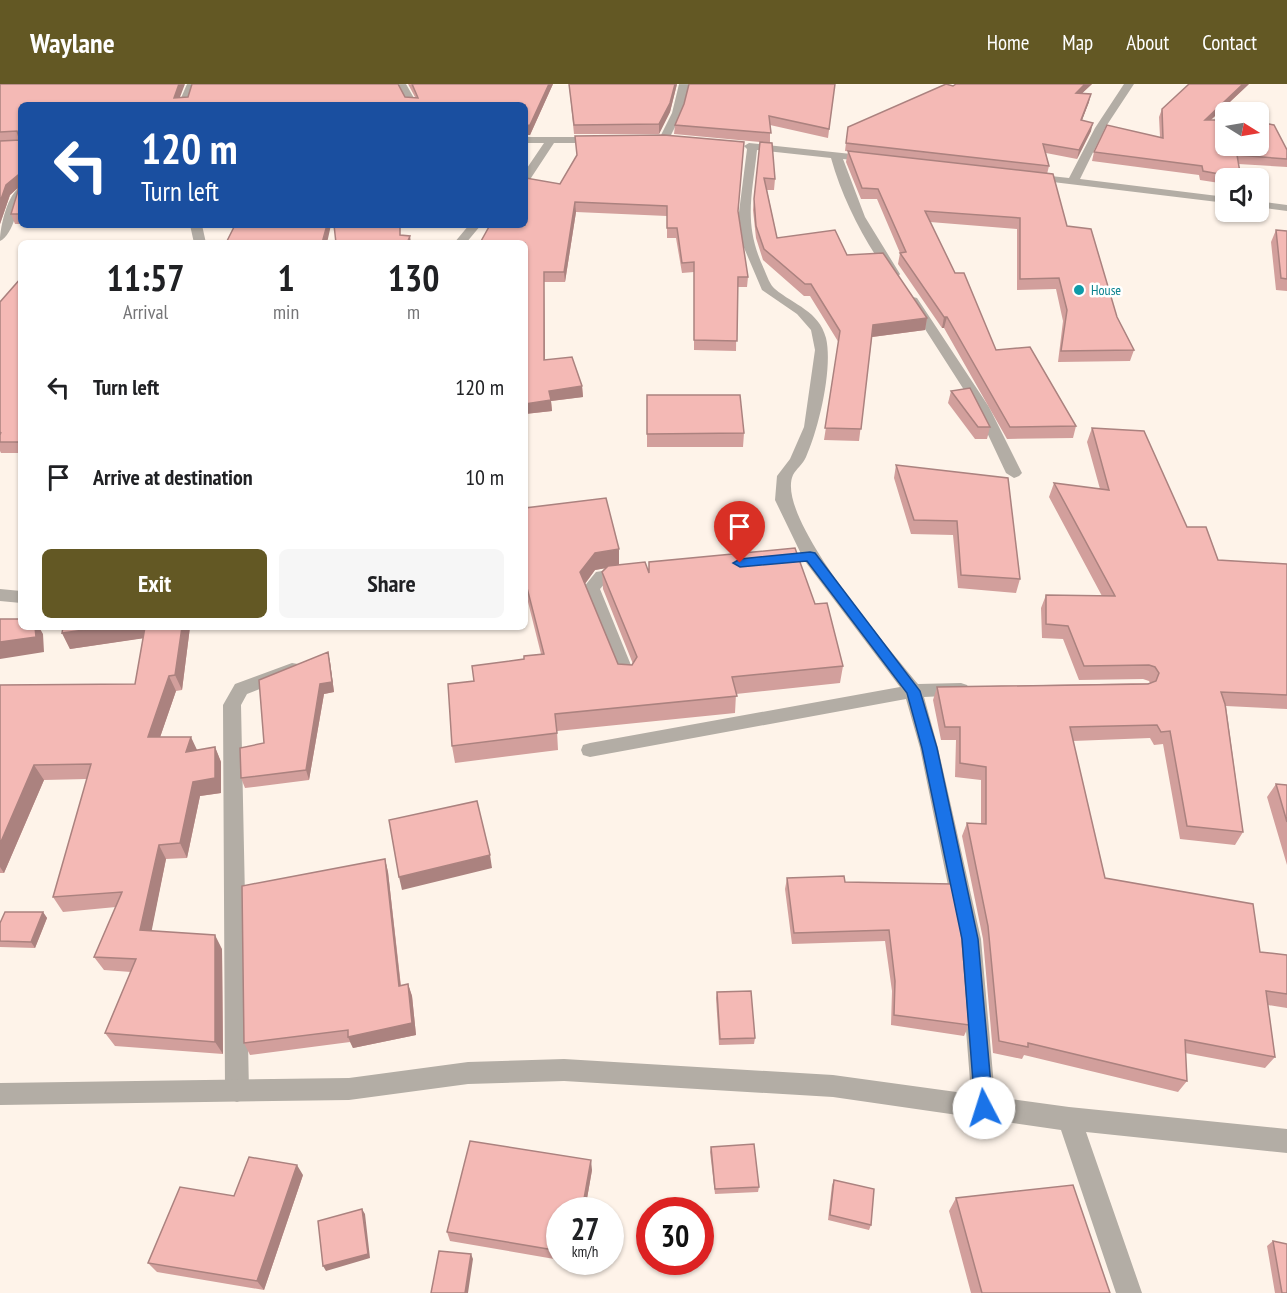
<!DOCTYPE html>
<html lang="en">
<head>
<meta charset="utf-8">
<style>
  body { margin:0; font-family:"PT Sans Narrow",sans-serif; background:#f6f6f6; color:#202124; height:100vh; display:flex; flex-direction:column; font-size:22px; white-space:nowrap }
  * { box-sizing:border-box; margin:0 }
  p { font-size:20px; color:#757577 }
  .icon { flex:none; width:33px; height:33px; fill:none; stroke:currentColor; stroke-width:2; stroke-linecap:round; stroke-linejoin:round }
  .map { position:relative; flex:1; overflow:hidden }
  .details { position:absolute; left:18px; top:156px; width:510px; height:390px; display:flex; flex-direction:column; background:#fff; border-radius:9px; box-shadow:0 2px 4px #0004 }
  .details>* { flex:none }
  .guide { position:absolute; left:18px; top:18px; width:510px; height:126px; border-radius:9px; box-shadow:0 2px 4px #0004; background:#1a4fa0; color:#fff; overflow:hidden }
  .needle { width:39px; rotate:101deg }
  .buttons { position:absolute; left:1215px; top:18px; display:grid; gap:12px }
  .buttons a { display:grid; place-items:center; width:54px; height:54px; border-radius:9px; background:#fff; box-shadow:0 2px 4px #0004; font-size:30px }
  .speed { position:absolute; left:546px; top:1113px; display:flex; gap:12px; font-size:30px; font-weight:700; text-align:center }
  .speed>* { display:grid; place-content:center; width:78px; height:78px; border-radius:50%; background:#fff; box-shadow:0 2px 4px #0004; line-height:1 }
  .speed small { font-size:15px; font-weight:400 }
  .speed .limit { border:9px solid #d22; background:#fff; color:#111 }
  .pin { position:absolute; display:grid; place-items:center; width:51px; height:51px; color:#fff; margin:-62px -26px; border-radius:50% 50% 50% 0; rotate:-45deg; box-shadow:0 0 6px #0007 }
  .pin .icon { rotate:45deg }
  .me { position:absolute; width:66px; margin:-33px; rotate:355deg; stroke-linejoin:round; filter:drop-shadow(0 0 4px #0008) }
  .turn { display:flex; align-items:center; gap:21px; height:126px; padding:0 24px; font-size:27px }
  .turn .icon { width:78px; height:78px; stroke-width:2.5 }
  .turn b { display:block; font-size:42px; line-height:51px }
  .eta { display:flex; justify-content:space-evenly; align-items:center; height:102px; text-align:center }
  .eta b { font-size:36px; font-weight:700; line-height:42px }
  .button { display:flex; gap:12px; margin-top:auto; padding:12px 24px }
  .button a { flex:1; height:69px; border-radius:9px; background:#635824; color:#fff; font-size:24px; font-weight:700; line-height:69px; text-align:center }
  .button a+a { background:#f6f6f6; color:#202124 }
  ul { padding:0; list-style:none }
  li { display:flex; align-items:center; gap:18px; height:90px; padding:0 24px }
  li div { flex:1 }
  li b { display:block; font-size:22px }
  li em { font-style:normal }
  header { display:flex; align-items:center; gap:36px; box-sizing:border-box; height:84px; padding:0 30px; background:#635824; color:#fff }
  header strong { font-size:28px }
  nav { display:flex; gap:33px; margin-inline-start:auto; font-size:21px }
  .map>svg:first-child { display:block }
</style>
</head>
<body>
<header>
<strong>Waylane</strong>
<nav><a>Home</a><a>Map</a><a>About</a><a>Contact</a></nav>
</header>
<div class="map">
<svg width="1287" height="1209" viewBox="0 0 1287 1209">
  <rect width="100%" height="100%" fill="#fef3e9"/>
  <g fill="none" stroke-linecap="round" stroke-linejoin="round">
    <path fill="#b3ada5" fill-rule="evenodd" d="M 190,141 L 202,141 L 206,159 L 194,159 Z
      M 0,505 L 21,507 L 21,519 L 0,517 Z
      M 292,579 L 298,580 L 301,585 L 298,590 L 247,610 L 241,621 L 249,1007 L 245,1015 L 237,1018 L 229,1015 L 225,1007 L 223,621 L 235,600 Z"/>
    <path fill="#b3ada5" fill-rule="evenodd" d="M 187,0 L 197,0 L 188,21 L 178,21 Z
      M 396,0 L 406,0 L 418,21 L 408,21 Z
      M 679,0 L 689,0 L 682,29 L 668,57 L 660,57 L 659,55 L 672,29 Z
      M 1124,0 L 1134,0 L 1105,44 L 1080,95 L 1226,113 L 1226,119 L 1028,95 L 1026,93 L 1032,90 L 1069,94 L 1095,44 Z
      M 525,53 L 598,53 L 603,56 L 598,59 L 554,59 L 529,97 L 525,98 L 525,87 L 544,59 L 525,59 Z
      M 749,59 L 870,72 L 875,75 L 870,78 L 843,75 L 865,133 L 900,190 L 898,193 L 890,193 C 864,156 843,117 831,74 L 757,66 C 752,113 743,140 764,185 C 767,192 770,201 775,205 C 794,221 819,227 826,254 C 833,284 819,344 806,373 C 803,380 796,385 793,391 C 774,433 890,565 918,600 L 961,599 L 967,601 L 970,606 L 967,611 L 924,613 L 938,664 L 981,855 L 995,1013 L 1069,1023 L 1287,1045 L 1287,1069 L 1086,1048 L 1142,1209 L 1116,1209 L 1061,1046 L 833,1013 L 564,997 L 468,1000 L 349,1016 L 0,1021 L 0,999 L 349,994 L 468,978 L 564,975 L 833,991 L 971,1010 L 959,855 L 920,664 L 906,615 L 590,673 L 583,671 L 581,666 L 583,661 L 590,659 L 900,603 L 804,476 L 775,416 L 777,392 L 790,375 L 804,343 L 815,266 L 811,246 L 797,230 L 762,206 L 739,152 L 738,136 L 747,65 L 744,62 Z
      M 21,103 C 21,116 13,152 0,157 C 0,143 8,108 21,103 Z
      M 1258,117 L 1287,121 L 1287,127 L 1258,123 Z
      M 469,141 L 481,141 L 466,159 L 454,159 Z
      M 913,213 L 917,214 L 989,323 L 1022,389 L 1019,392 L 1014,394 L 1006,389 L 975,323 L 907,217 Z
      M 626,483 L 634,489 L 632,493 L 607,497 L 600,505 L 635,591 L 632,596 L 620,596 L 617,591 L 583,504 L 596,488 Z"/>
  </g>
  <path fill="#d29f9c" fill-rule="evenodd" d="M 0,0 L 180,13 L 415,13 L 408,0 L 553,0 L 530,51 L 21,21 L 21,140 L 15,140 L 11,130 L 18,107 L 18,104 L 10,111 L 0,140 Z
    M 569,0 L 677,0 L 670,28 L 659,50 L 574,50 Z
    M 835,0 L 828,54 L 770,41 L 770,59 L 775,95 L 774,106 L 767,106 L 777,154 L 847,171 L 927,234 L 925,246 L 872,253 L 859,357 L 824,356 L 839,259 L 810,212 L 804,212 L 763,176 L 756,154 L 753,126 L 760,58 L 674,50 L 675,41 L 684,20 Z
    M 1092,0 L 1082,9 L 1089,18 L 1082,36 L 1091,47 L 1077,75 L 1046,69 L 1049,82 L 1047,90 L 1067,142 L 1134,266 L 1130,277 L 1058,278 L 1063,237 L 1056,205 L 1017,206 L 1017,145 L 930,138 L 955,189 L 996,266 L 1076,342 L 1073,354 L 1007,355 L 944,244 L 942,244 L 898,180 L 900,169 L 877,115 L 861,115 L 846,78 L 848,67 L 907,74 L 845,67 L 848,43 L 953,2 Z
    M 1249,0 L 1211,36 L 1287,66 L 1287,83 L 1238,80 L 1240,94 L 1226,94 L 1226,100 L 1200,96 L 1199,91 L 1092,77 L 1094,68 L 1160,53 L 1159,33 L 1162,25 Z
    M 575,52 L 738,128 L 748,193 L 747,203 L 737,203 L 736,267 L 694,266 L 694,188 L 682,189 L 676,154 L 667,154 L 667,132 L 576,128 L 565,198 L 544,198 L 545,276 L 582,302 L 583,313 L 551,317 L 552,327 L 525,330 L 525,159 L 577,72 Z
    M 1276,146 L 1287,147 L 1287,207 L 1276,206 L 1271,158 Z
    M 21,194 L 21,369 L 1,369 L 0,367 L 0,218 Z
    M 951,307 L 990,343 L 987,355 L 975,355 L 948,319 Z
    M 647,311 L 744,349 L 743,363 L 647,363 Z
    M 1092,344 L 1218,476 L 1287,480 L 1287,625 L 1226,622 L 1243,748 L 1235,761 L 1180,755 L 1163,660 L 1154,661 L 1150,654 L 1073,657 L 1105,794 L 1260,868 L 1287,871 L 1287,924 L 1268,921 L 1275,973 L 1265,984 L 1185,969 L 1187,997 L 1178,1008 L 1024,971 L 1022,975 L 993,969 L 983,855 L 962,752 L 967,739 L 981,740 L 981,696 L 955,693 L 956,656 L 941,656 L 933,616 L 937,603 L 1150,599 L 1149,597 L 1143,595 L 1079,596 L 1063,555 L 1042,554 L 1041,524 L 1046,511 L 1102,512 L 1049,413 L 1054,399 L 1100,405 L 1087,358 Z
    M 896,381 L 1020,495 L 1016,509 L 958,504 L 953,451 L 911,450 L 894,394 Z
    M 525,424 L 619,481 L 649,489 L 815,520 L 843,582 L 840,599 L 736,610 L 735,629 L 557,647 L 558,666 L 455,679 L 452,662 L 474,597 L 524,575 L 541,570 L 525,506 ZM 605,484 L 602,488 L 603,505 L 633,580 L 632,581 L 618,580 L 585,500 L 595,486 Z
    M 190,543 L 182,606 L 176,607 L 160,653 L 197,666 L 215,663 L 221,678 L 221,709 L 200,712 L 187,774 L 166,775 L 151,847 L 222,865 L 223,970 L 115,962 L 105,949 L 131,888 L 104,886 L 94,873 L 116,823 L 63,828 L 53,813 L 87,695 L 44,696 L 4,789 L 0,789 L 0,601 L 135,600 L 143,554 L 70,565 L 62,549 Z
    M 328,568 L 330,578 L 334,608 L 324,610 L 309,696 L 245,704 L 241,694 L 264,659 Z
    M 1276,700 L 1287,701 L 1287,781 L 1267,713 Z
    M 385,775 L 388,788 L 401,902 L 408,900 L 412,912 L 416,951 L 353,964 L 350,958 L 250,971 L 244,959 Z
    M 787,794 L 845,798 L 952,800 L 969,941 L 964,952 L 891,941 L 892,907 L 885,857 L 792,860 L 785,805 Z
    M 43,828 L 47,834 L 35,864 L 0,863 L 0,839 Z
    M 717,908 L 755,954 L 754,960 L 719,961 L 716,914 Z
    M 711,1063 L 759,1103 L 758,1108 L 715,1110 L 710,1068 Z
    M 592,1086 L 585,1126 L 560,1126 L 560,1176 L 450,1157 L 447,1148 Z
    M 303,1091 L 264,1206 L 157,1188 L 148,1179 Z
    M 834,1096 L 871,1141 L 869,1146 L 828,1136 L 832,1101 Z
    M 956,1114 L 1110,1209 L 971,1209 L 949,1127 Z
    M 1273,1157 L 1287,1209 L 1275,1209 L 1267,1162 Z"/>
  <path fill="#ab827f" d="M 179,0 L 185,0 L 177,21 L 174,14 Z
    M 549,0 L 553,0 L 530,51 L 525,51 L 525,42 Z
    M 675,0 L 677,0 L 670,28 L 659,50 L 659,40 Z
    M 1085,0 L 1092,0 L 1074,17 L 1076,9 Z
    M 1243,0 L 1249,0 L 1202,44 L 1205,36 Z
    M 1091,10 L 1089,18 L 1079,44 L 1081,36 Z
    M 1093,39 L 1091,47 L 1077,75 L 1079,66 Z
    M 18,91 L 21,101 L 10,111 L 0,140 L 0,118 L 6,101 Z
    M 575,118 L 576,128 L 565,198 L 564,188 Z
    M 327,141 L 331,141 L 327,159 L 322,159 Z
    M 410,152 L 411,159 L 407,159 Z
    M 544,188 L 544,198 L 545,286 L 544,276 Z
    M 944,233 L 947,233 L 944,244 L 942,244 Z
    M 927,234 L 925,246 L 872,253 L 873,241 Z
    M 582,302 L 583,313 L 551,317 L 552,327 L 525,330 L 525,320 L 549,307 Z
    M 619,465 L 619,482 L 595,486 L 581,505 L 580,488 L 595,469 Z
    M 35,543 L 39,543 L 43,550 L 44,568 L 0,575 L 0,558 Z
    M 106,543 L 148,543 L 152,553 L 70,565 L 62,549 Z
    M 182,543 L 190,543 L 182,606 L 175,591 Z
    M 328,568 L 330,578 L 334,608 L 324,610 L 309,696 L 306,686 L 320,600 Z
    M 169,592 L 176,607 L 155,668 L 148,653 Z
    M 191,653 L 198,668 L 186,668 Z
    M 215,663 L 221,678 L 221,709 L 200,712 L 187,774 L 180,759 L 193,698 Z
    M 34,681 L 44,696 L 4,789 L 0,783 L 0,760 Z
    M 159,761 L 166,775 L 149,860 L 140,846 Z
    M 490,771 L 492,784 L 402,806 L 399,793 Z
    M 385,775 L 388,788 L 402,914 L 399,902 Z
    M 43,828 L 47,834 L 35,864 L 31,858 Z
    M 215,851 L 222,865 L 223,970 L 215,958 Z
    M 408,900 L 412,912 L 416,951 L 353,964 L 348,953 Z
    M 591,1076 L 592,1086 L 585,1126 L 582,1126 Z
    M 297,1081 L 303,1091 L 264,1206 L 257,1197 Z
    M 362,1125 L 365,1130 L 370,1174 L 326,1187 L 323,1182 Z
    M 471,1170 L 473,1175 L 468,1209 L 465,1209 Z"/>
  <path fill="#f4b9b5" stroke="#ab827f" stroke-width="1.5" d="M 0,0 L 179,0 L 174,14 L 188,13 L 192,0 L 398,0 L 405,13 L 418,14 L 412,0 L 549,0 L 530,41 L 525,42 L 525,21 L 21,21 L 21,130 L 11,130 L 18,107 L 18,91 L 6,101 L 0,118 L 0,57 L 20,56 L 17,47 L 0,48 Z
    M 569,0 L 675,0 L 670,19 L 659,40 L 574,41 Z
    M 689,0 L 835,0 L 829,45 L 769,32 L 771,49 L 675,41 L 684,20 Z
    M 946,0 L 953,2 L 956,0 L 1085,0 L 1076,9 L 1091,10 L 1081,36 L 1093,39 L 1079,66 L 1043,60 L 1049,82 L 846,59 L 848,43 Z
    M 1189,0 L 1243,0 L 1205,36 L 1226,36 L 1226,62 L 1258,62 L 1258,36 L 1266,36 L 1269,40 L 1274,41 L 1287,66 L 1287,75 L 1237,71 L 1241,94 L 1203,87 L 1202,82 L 1094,68 L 1107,41 L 1163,54 L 1162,25 Z
    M 664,51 L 744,58 L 738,127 L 748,193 L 738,193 L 737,257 L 694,256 L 694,178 L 682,179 L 677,144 L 667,144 L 667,122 L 575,118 L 564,188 L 544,188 L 544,276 L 572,273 L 582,302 L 549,307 L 551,316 L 525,320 L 525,159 L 480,159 L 490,141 L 525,141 L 525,95 L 526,94 L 560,100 L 577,71 L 575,52 Z
    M 760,58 L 772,59 L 775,95 L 764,94 L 777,154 L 835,146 L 847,171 L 883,169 L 927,234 L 873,241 L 861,345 L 825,344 L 840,247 L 811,200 L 805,200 L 764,165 L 756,142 L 754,115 Z
    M 848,67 L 1053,90 L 1067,142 L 1091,145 L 1117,233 L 1134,266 L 1061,267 L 1067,226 L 1059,194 L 1020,195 L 1020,134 L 925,127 L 955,189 L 964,189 L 996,266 L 1030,263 L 1076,342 L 1010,343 L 947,233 L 944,233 L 900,169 L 906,168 L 878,105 L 862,104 Z
    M 235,141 L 327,141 L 322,159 L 226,159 Z
    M 334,141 L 400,141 L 400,151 L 410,152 L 407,159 L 336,159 Z
    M 1276,146 L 1287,147 L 1287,195 L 1281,194 Z
    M 21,194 L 21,358 L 0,358 L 0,351 L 1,348 L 0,349 L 0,218 Z
    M 970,304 L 990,343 L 978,343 L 951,307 Z
    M 647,311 L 740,311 L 744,349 L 647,350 Z
    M 1092,344 L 1144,347 L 1187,443 L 1206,443 L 1218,476 L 1287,480 L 1287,611 L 1221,608 L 1225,620 L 1243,748 L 1187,742 L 1170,647 L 1161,648 L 1157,641 L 1070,643 L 1105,794 L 1253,820 L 1260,868 L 1287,871 L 1287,910 L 1266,907 L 1275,973 L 1185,956 L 1187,997 L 1028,959 L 1028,963 L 999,957 L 988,842 L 967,739 L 986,740 L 986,683 L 960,679 L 960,643 L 945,643 L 937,603 L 1148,600 L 1156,597 L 1159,589 L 1155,583 L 1149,581 L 1084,582 L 1068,542 L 1046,540 L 1046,511 L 1115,512 L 1054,399 L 1109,406 Z
    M 896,381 L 1008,394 L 1020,495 L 961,491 L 957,437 L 914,436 Z
    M 606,414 L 619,465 L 595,469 L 580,488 L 618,580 L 632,581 L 637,573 L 602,488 L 608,482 L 645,478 L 649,489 L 649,478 L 795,464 L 815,520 L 827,519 L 843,582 L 732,593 L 737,612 L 555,630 L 557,649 L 452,662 L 448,600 L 474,597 L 472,582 L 524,575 L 524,572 L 544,570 L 525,496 L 525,424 Z
    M 0,535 L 21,535 L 21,543 L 35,543 L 36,553 L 0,558 Z
    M 63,543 L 106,543 L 62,549 Z
    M 145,543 L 182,543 L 175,591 L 169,592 L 148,653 L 191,653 L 186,668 L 215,663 L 215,694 L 193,698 L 180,759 L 159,761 L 140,846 L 215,851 L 215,958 L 105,949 L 136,875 L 94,873 L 122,808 L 53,813 L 91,680 L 34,681 L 0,760 L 0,601 L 135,600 Z
    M 328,568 L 332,598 L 320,600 L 306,686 L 241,694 L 240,664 L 264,659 L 259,596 Z
    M 1276,700 L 1287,701 L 1287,738 Z
    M 477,717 L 490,771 L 399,793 L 389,736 Z
    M 385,775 L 399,902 L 408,900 L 412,939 L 348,953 L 348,946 L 244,959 L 242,802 Z
    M 844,792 L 845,798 L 952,800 L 961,845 L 969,941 L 894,931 L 895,897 L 889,846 L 794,849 L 787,794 Z
    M 5,828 L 43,828 L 31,858 L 0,857 L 0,839 Z
    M 751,907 L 755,954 L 720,955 L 717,908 Z
    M 470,1057 L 591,1076 L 582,1126 L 560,1126 L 560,1167 L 447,1148 Z
    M 754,1060 L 759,1103 L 715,1105 L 711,1063 Z
    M 249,1073 L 297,1081 L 257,1197 L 148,1179 L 180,1103 L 234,1112 Z
    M 834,1096 L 874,1105 L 871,1141 L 830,1131 Z
    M 1073,1101 L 1110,1209 L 982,1209 L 956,1114 Z
    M 362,1125 L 368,1170 L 323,1182 L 318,1137 Z
    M 1273,1157 L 1287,1160 L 1287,1209 L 1282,1209 Z
    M 439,1167 L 471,1170 L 465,1209 L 431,1209 Z"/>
  <path fill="#1a73e8" stroke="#114b97" stroke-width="1.5" d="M 810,468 L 815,469 L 920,607 L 937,664 L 978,855 L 993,1024 L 991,1030 L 984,1033 L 978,1030 L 975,1024 L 962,855 L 922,664 L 907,609 L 807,477 L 740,483 L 733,479 L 740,475 Z"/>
  <circle fill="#0f9aa8" stroke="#fff" stroke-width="2" cx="1079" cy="206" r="6"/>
  <g text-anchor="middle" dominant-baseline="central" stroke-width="5" stroke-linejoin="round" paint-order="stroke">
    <g font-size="14" fill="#0d838f" stroke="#fff" text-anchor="start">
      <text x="1091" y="206">House</text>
    </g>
  </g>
</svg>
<div class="buttons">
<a><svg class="needle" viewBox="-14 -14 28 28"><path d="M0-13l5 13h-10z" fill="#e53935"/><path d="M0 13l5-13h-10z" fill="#757577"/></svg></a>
<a><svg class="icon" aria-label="sound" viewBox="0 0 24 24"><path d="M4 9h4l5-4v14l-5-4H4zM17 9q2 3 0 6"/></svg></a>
</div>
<div class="speed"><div>27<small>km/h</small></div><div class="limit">30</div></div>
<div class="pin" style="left:740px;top:479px;background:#d93025"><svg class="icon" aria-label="arrive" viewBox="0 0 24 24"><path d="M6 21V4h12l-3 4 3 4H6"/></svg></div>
<svg class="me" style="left:984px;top:1024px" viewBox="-20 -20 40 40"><circle r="19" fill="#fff"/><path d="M0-13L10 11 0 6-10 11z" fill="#1a73e8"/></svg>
<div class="guide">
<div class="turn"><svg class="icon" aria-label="left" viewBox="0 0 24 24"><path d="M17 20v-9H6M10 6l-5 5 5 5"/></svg><div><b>120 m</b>Turn left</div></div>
</div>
<section class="details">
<div class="eta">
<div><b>11:57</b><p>Arrival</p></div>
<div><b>1</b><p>min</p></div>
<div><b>130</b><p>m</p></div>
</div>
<ul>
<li><svg class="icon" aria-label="left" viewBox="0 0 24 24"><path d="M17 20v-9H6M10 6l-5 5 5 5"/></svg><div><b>Turn left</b></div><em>120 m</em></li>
<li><svg class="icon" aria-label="arrive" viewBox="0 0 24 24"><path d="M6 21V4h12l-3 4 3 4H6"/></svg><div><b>Arrive at destination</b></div><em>10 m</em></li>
</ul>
<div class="button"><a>Exit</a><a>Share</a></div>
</section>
</div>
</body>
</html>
